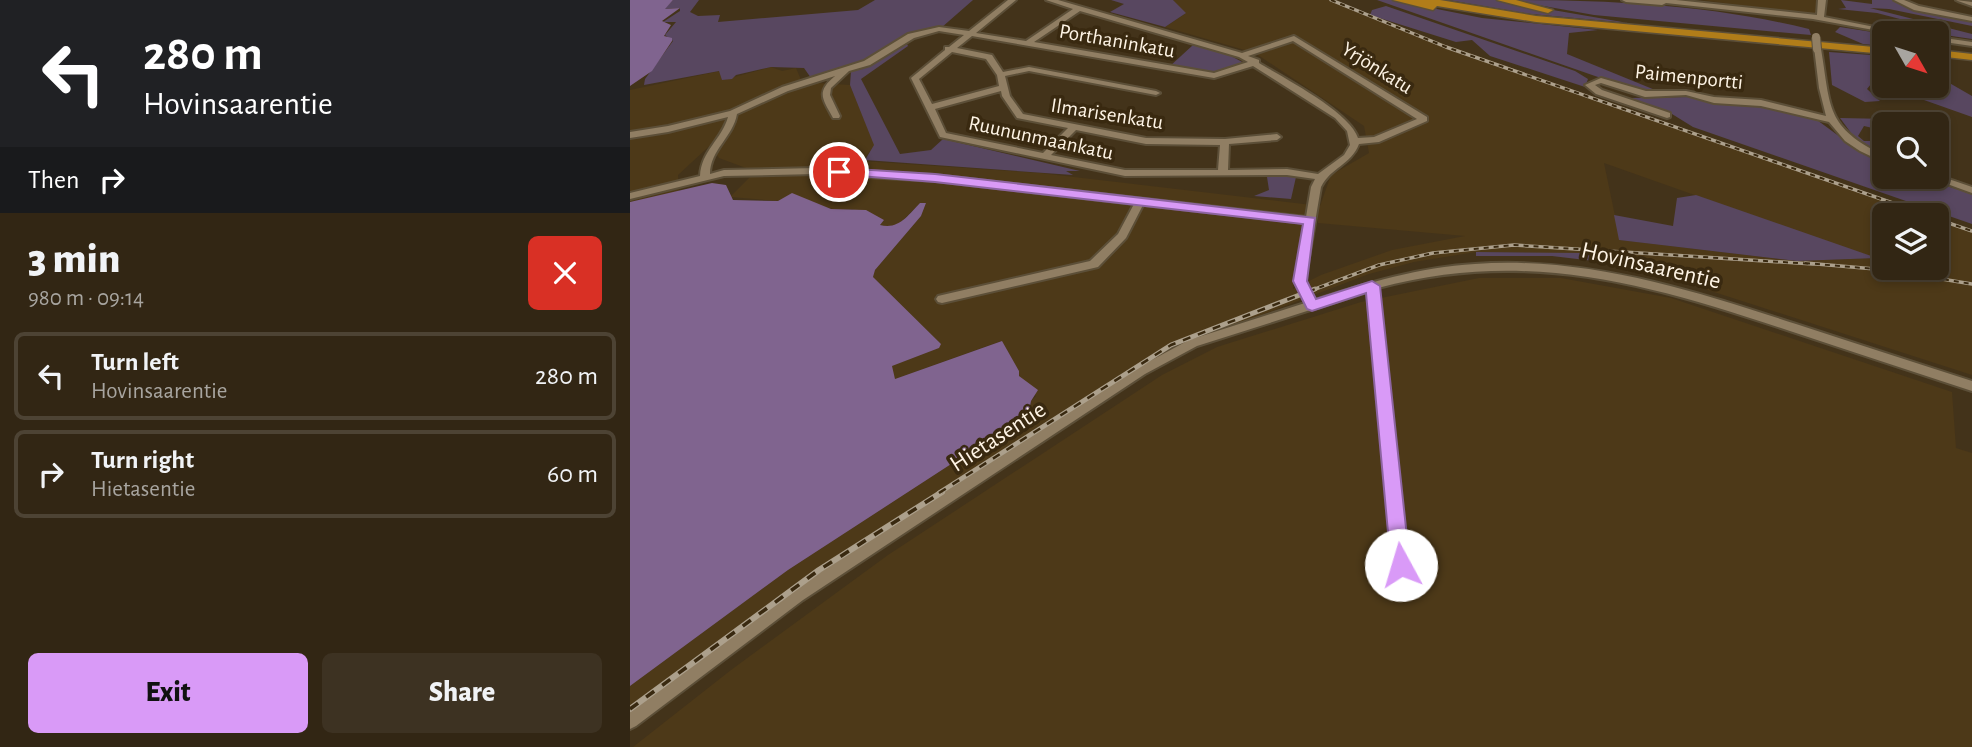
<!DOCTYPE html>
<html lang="en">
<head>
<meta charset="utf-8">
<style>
  body { margin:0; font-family:"Alegreya Sans",sans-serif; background:#3d3222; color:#f1f3f6; height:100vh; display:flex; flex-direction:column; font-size:26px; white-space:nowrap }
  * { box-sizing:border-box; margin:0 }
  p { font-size:23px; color:#a8a5a0 }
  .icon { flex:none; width:38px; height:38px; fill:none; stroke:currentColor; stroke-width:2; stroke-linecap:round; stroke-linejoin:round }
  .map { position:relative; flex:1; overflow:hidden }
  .drawer { display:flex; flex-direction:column; background:#322614; width:630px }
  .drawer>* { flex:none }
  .top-card { background:#202124; color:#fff; overflow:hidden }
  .needle { width:46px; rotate:129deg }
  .tools { position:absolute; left:1242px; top:21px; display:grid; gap:14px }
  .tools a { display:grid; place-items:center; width:77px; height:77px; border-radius:10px; background:#322614; box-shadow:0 4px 10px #0003,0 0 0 2px #4d4334; font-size:35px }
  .pin { position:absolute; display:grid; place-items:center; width:60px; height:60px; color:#fff; margin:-30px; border:4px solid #fff; border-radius:50%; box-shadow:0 2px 7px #0007 }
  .me { position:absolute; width:77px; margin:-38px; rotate:354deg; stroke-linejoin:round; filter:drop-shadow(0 0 5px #0008) }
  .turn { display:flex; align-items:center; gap:24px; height:147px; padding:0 28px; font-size:32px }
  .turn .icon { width:91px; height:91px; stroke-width:2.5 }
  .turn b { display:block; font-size:49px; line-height:60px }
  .then { display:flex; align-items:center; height:66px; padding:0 28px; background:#0003; gap:14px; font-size:26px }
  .round { display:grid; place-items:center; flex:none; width:74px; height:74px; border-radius:10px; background:#3d3222 }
  .overview { display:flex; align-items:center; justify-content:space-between; height:119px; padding:0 28px }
  h1 { font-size:42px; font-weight:800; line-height:52px }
  .action { display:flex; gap:14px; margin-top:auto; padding:14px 28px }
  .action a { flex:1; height:80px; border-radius:10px; background:#d99af7; color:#111; font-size:28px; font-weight:800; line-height:80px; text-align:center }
  .action a+a { background:#3d3222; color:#f1f3f6 }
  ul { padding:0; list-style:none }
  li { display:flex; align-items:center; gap:21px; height:88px; margin:0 14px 10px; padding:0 14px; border:4px solid #4d4334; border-radius:10px }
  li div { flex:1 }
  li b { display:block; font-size:26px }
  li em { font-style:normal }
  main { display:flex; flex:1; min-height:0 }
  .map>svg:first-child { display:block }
</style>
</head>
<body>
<main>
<section class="drawer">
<div class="top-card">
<div class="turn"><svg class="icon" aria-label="left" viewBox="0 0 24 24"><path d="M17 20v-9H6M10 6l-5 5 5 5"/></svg><div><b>280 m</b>Hovinsaarentie</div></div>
<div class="then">Then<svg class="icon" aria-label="right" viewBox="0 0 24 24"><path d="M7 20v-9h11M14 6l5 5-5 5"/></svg></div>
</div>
<div class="overview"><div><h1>3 min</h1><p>980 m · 09:14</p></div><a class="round" style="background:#d93025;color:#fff"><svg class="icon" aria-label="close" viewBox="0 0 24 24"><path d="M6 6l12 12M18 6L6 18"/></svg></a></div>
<ul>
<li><svg class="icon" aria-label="left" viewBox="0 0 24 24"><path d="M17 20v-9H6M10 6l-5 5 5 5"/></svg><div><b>Turn left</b><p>Hovinsaarentie</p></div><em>280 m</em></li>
<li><svg class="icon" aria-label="right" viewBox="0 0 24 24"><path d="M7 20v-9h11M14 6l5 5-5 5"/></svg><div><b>Turn right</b><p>Hietasentie</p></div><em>60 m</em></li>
</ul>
<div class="action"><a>Exit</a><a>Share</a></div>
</section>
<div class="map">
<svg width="1342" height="747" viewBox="0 0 1342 747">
  <rect width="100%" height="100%" fill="#43331a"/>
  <path fill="#4d3918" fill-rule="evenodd" d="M 544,0 L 702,0 L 791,36 L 1300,215 L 1255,215 L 1255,268 L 1307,268 L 1307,218 L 1342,230 L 1342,375 L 1056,283 L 999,268 L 972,254 L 846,252 L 784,262 L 739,274 L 537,351 L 0,716 L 0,686 L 158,570 L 372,431 L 375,425 L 385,422 L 399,411 L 401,401 L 406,396 L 388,376 L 389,371 L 371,341 L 265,379 L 261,366 L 309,348 L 243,277 L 245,270 L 291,216 L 296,203 L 290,203 L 270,223 L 259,227 L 250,225 L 253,220 L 222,209 L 209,210 L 154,199 L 148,201 L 100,197 L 124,173 L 254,175 L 674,223 L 663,289 L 691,275 L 762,250 L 835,236 L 688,223 L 688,219 L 256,170 L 116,168 L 89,158 L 86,154 L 88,138 L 48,175 L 49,192 L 0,202 L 0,90 L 90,71 L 93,80 L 141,67 L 152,71 L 166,68 L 172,82 L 220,85 L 245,145 L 232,161 L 410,173 L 690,206 L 701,175 L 739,153 L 734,126 L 625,53 L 535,27 L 555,14 L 544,4 ZM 974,163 L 1189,239 L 1245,258 L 1167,261 L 990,240 Z
    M 1071,0 L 1195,0 L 1196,2 L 1191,15 Z
    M 849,278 L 931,278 L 1041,298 L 1322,392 L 1326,448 L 1342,453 L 1342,747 L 3,747 L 101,670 L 258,555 L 532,375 L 587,347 L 731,302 Z"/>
  <path fill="#584760" d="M 43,0 L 69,0 L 60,12 L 68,16 L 90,15 L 88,22 L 228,10 L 245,0 L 343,0 L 311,28 L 275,36 L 239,59 L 181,78 L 174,68 L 141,67 L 106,75 L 102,79 L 92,80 L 89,71 L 14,85 L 15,79 L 43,41 L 35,35 L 46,22 L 33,22 L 50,11 L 50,8 L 34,9 Z
    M 481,0 L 543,0 L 556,13 L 535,27 L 480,12 L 494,4 Z
    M 747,0 L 762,0 L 852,18 L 968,30 L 939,33 L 937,54 L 1030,92 L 1014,92 L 965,76 Z
    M 818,0 L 866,0 L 998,23 L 901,14 Z
    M 880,0 C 980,0 1082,5 1179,29 L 1181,35 L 964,15 Z
    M 1211,0 L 1242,4 L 1242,0 L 1266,0 L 1342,20 L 1342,26 L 1259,9 L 1240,8 L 1342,34 L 1342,39 L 1301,33 L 1289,24 L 1247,13 L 1208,9 L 1216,8 Z
    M 756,6 L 945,71 L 958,79 L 955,87 L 860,56 L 842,40 L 826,42 L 740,15 L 742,10 Z
    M 1210,27 L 1255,34 L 1255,46 L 1233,44 L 1205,32 Z
    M 275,40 L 278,46 L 231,79 L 270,154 L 301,150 L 313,139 L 450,171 L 436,171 L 443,175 L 235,160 L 244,145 L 220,85 L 221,71 L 246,61 Z
    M 563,45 L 601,56 L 616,64 L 590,74 L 539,67 Z
    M 1199,52 L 1255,56 L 1255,86 L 1307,86 L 1309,77 L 1342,96 L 1342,117 L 1246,83 L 1241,84 L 1237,89 L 1250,101 L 1235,102 L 1202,85 Z
    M 1059,97 L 1083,103 L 1143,108 L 1187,120 L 1232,153 L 1255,164 L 1255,177 L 1289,177 L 1342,194 L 1342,224 L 1063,127 L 1042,114 L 1000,98 Z
    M 1210,118 L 1259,119 L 1265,124 L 1255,124 L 1255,131 L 1234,126 L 1228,136 L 1234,141 L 1253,141 L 1247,151 L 1224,137 Z
    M 637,177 L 666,177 L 661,199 L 624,196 L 639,190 Z
    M 1066,195 L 1247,258 L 1167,261 L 989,240 L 984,215 L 1043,226 L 1047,198 Z
    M 846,252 L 955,253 L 1050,272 L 1048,281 L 964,261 L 922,256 L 846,256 Z"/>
  <path fill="#80648f" d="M 0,0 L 43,0 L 35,9 L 50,8 L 32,21 L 41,25 L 34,36 L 42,38 L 42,41 L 22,71 L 0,86 Z
    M 82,183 L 96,185 L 103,200 L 148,201 L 162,193 L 201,209 L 236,210 L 254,220 L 250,225 C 269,230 278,215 290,203 L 296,203 L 291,216 L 245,270 L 243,277 L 311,344 L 309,348 L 262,366 L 265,379 L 372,341 L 389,371 L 389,376 L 408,390 L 401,401 L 399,411 L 376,425 L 372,431 L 158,570 L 0,686 L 0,202 Z"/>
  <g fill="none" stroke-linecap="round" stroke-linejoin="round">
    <defs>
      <path id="minor" d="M 378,0 L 386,0 L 346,33 L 396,41 L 443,9 L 416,0 L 428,0 L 612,53 L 664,36 L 797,117 L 797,121 L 749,142 L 729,144 C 721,165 701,167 691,187 L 675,281 L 685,300 C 737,283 790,267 845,264 C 955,256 1062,290 1166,324 C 1224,343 1283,362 1342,381 L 1342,391 C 1281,371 1220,351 1160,331 C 1018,284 897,248 748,288 L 778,565 L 776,570 L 771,572 L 766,570 L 764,565 L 737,292 L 567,346 L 515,374 L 173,600 L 6,726 L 0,729 L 0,710 L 163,590 L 507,368 L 559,340 L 675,303 L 665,281 L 675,223 L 513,205 L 496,238 L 468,267 L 312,303 L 308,302 L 306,299 L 308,296 L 460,261 L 488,234 L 504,204 L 305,181 L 186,174 L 94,176 L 0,199 L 0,193 L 70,176 C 71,151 92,139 98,117 L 38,132 L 0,138 L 0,132 L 38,126 L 100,111 L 152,87 L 234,61 L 278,34 L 309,27 L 339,31 ZM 450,11 L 609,57 L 618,62 L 584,73 L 404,42 ZM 309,31 L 334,35 L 319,47 L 315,47 L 315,50 L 281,78 L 310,137 L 495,176 L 657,175 L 685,179 L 681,187 L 676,217 L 305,175 L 186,168 L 94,170 L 80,174 C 80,150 103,137 107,114 L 158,91 L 205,76 C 186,92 192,98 203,118 L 209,118 L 210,116 L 200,95 L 201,88 L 219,71 L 240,65 L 284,38 ZM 342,36 L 584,78 L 623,66 L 705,118 L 717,131 L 720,145 L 714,155 L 688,174 L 657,169 L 598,170 L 599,144 L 647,140 L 651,137 L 647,134 L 595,139 L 516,138 L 393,114 L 380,96 L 375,76 L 399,71 L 526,95 L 530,93 L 526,91 L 399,67 L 373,72 L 362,55 L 327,48 ZM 663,41 L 787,119 L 744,137 L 728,138 C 720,112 654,78 629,63 L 629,60 L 618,56 ZM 322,52 L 356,59 L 367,75 L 369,86 L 302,104 L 289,79 ZM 371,91 L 372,96 L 387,118 L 438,128 L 413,153 L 316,133 L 305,109 ZM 446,130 L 516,144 L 590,145 L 588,170 L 495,170 L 421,155 Z
        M 992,0 L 1046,0 L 1187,15 L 1188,0 L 1196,0 L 1194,17 L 1275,33 L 1260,33 L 1183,19 L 1036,3 L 1032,5 L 996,2 Z
        M 1264,0 L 1274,0 L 1289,6 L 1342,17 L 1342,21 L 1284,10 Z
        M 1326,0 L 1342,2 L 1342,6 L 1328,1 Z
        M 1307,37 L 1342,42 L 1342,46 L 1307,41 Z
        M 1184,47 L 1191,49 C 1201,108 1195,127 1255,156 L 1255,163 L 1230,151 L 1215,141 L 1199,122 L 1131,106 L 1084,103 L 1056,95 L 1015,97 L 971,83 L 965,85 L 972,90 L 1040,113 L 1040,117 L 1037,118 L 966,94 L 955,85 L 971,78 L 1016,91 L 1056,91 L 1084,97 L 1131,100 L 1196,116 L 1189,88 Z
        M 1307,175 L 1342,187 L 1342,193 L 1298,177 Z"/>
      <path id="highway" d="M 763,0 L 810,0 L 906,16 L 1255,48 L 1255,54 L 906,22 L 807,6 L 803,10 Z
        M 867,0 L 886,0 L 923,10 L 918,13 Z
        M 1307,50 L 1342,54 L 1342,60 L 1307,56 Z"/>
    </defs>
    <use href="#minor" stroke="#5c4f38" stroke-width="4"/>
    <use href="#highway" stroke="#5c4f38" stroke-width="3"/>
    <use href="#minor" fill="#907e63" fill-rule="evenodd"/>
    <use href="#highway" fill="#b17d19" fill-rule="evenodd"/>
    <defs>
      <path id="rail-far2" d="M 701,0 L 816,47 L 1297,215
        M 1307,219 L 1342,231
        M 1175,263 L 1257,270 L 1342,284
        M 680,291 L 749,265 L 803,253 L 884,245 L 1183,264"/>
      <path id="rail-far1" d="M 309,493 L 541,345 L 685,289"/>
      <path id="rail" d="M 0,709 L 189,570 L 312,492"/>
    </defs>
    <use href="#rail-far2" stroke="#aca08c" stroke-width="3.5"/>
    <use href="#rail-far1" stroke="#aca08c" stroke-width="5"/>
    <use href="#rail" stroke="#aca08c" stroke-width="6"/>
    <use href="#rail-far2" stroke="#392910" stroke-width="2" stroke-dasharray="5" stroke-linecap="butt"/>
    <use href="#rail-far1" stroke="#392910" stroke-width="2.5" stroke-dasharray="8" stroke-linecap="butt"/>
    <use href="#rail" stroke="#392910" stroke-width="3.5" stroke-dasharray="10" stroke-linecap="butt"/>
    <defs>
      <path id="minor-bridge" d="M 1186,37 L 1187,49"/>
    </defs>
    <use href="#minor-bridge" stroke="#5c4f38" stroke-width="10" stroke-linecap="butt"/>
    <use href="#minor-bridge" stroke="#907e63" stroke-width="8"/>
  </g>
  <path fill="#d99af7" stroke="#8d64a1" stroke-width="2" d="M 209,168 L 305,174 L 685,218 L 677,281 L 686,299 L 742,281 L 750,286 L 780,565 L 778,571 L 771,574 L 764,571 L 761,565 L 736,293 L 682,311 L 677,309 L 663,281 L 673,224 L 305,182 L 204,174 L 202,172 Z"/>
  <g text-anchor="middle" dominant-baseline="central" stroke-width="7" stroke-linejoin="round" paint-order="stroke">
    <g font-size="21" fill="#fef4e5" stroke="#392910">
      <text transform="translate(487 41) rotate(10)">Porthaninkatu</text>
      <text transform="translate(747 68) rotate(32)">Yrjönkatu</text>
      <text transform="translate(1059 77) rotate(6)">Paimenportti</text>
      <text transform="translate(477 114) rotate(9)">Ilmarisenkatu</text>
      <text transform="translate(411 138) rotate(12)">Ruununmaankatu</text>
    </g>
    <g font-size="24" fill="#fef4e5" stroke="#392910">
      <text transform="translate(1021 266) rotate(13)">Hovinsaarentie</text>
      <text transform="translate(368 437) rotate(-33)">Hietasentie</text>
    </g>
  </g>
</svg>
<div class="tools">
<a><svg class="needle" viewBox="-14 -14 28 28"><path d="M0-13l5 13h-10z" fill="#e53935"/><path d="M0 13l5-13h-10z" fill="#a8a5a0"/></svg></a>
<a><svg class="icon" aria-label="search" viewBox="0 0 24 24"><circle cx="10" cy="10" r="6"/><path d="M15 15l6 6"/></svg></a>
<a><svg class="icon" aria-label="layers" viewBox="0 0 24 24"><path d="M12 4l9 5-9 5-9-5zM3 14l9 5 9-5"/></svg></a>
</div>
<div class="pin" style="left:209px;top:172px;background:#d93025"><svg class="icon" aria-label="arrive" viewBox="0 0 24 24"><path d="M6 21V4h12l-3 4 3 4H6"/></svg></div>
<svg class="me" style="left:771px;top:565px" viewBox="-20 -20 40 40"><circle r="19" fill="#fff"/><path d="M0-13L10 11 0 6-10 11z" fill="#d99af7"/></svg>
</div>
</main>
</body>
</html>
